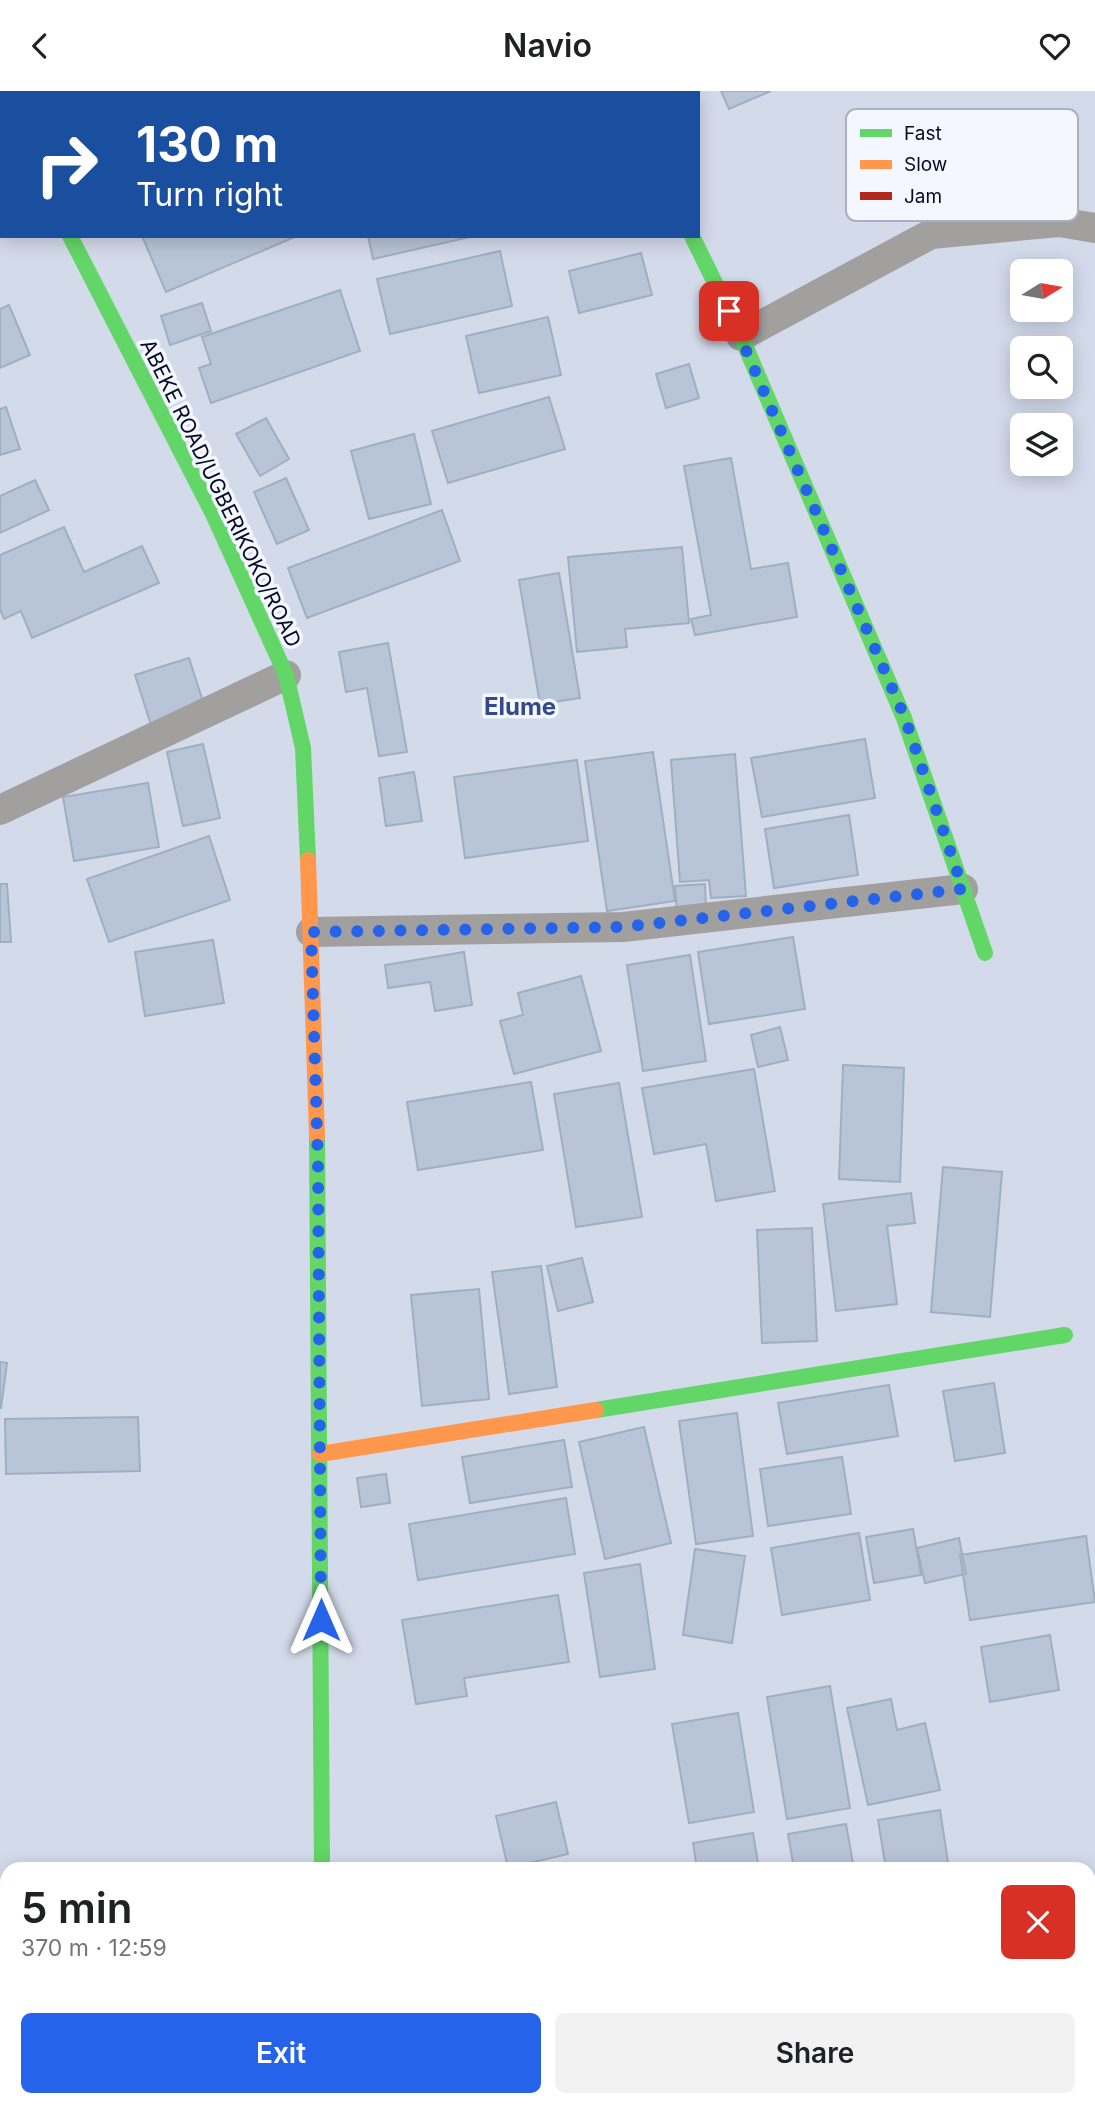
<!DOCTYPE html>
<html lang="en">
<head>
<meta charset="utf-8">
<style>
  body { margin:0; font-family:Inter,sans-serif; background:#f2f2f2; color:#202124; height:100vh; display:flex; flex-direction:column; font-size:26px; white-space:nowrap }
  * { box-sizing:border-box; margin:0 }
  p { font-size:23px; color:#757577 }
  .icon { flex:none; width:38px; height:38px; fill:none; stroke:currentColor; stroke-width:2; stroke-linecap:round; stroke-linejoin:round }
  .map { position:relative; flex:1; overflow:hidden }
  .sheet { position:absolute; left:0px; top:1771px; width:1096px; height:245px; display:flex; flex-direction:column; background:#fff; border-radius:21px 21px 0 0; box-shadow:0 4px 18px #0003 }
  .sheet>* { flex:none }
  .top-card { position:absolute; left:0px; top:0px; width:700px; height:147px; box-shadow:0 4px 18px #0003; background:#1a4fa0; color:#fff; overflow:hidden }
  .needle { width:46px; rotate:79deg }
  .tools { position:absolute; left:1010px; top:168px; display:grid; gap:14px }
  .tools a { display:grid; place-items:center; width:63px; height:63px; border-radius:10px; background:#fff; box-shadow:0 4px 18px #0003; font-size:35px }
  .pin { position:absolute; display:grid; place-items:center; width:60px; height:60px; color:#fff; margin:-30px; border-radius:14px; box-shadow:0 4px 10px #0006 }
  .me { position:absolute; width:77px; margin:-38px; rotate:0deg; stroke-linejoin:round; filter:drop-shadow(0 0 5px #0008) }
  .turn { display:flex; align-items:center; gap:24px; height:147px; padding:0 21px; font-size:32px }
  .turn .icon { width:91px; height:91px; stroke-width:2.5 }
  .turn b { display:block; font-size:49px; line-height:60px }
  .round { display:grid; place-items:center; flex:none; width:74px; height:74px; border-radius:10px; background:#f2f2f2 }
  .overview { display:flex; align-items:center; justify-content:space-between; height:119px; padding:0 21px }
  h1 { font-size:42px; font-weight:600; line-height:52px }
  .primary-button { display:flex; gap:14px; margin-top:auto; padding:14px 21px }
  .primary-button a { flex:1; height:80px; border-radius:10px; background:#2563eb; color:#fff; font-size:28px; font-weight:600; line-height:80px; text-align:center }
  .primary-button a+a { background:#f2f2f2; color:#202124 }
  header { display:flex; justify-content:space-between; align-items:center; height:91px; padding:0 21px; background:#fff; font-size:32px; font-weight:600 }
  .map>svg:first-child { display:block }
</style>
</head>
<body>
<header><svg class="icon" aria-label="back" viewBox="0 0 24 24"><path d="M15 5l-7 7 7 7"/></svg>Navio<svg class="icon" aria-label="heart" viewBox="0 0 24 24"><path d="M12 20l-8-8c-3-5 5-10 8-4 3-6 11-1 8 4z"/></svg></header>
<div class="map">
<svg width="1095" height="2016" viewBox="0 0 1095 2016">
  <rect width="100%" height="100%" fill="#d3daea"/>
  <path fill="#b8c5d8" stroke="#9fafc1" stroke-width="2" d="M 91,0 L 190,0 L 187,2 Z
    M 457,0 L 517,0 L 518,2 L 458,2 Z
    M 721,0 L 771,0 L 729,18 Z
    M 142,145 L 297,145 L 166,201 Z
    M 368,145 L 474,145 L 373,168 Z
    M 500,160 L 512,215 L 390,243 L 377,188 Z
    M 641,162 L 652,204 L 579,222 L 569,180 Z
    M 340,199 L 360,260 L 211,312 L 199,277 L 211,273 L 202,246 Z
    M 202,212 L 211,240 L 170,254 L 161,225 Z
    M 9,214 L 30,264 L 0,277 L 0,218 Z
    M 548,226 L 561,284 L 479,302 L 466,245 Z
    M 689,273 L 699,307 L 666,317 L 656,283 Z
    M 549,306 L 565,358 L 448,392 L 432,340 Z
    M 6,316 L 20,358 L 0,364 L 0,318 Z
    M 266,327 L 289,368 L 260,385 L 236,343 Z
    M 414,343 L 431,413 L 369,428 L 351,360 Z
    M 731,367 L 751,478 L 788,472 L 797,526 L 695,544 L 691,528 L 711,524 L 684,375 Z
    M 286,387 L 309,439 L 277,453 L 254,401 Z
    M 35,389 L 49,419 L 0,442 L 0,405 Z
    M 442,419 L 460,470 L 307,527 L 288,477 Z
    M 64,436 L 84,481 L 142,455 L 159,492 L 32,547 L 21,520 L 4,528 L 0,518 L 0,464 Z
    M 682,456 L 689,532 L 625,538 L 627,556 L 577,561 L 568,466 Z
    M 559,482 L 580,607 L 540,613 L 519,489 Z
    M 388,552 L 407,661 L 379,665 L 367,597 L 346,601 L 339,561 Z
    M 189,567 L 206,620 L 152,637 L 135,584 Z
    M 865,648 L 875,707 L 762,726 L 751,667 Z
    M 203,653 L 220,727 L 183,735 L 167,661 Z
    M 653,661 L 675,810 L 607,820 L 585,670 Z
    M 735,663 L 746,805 L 711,807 L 709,789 L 680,791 L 671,669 Z
    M 577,669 L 588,750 L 465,767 L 454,686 Z
    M 414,681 L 422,730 L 386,735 L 379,687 Z
    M 148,692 L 159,756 L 74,770 L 63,706 Z
    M 849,724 L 858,784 L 774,797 L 765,738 Z
    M 209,745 L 230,809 L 109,851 L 87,788 Z
    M 0,793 L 7,793 L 11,851 L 0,851 Z
    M 705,793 L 706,819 L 677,821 L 675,795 Z
    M 793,846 L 805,918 L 709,933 L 698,861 Z
    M 213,849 L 224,912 L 145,925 L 135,861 Z
    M 464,861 L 472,914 L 435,920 L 430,891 L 388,897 L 385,874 Z
    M 690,864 L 706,970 L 643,980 L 627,874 Z
    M 581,885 L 601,960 L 514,983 L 500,930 L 523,924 L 518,902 Z
    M 780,936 L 788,969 L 758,976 L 751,944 Z
    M 843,974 L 904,977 L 900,1091 L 839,1088 Z
    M 754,978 L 775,1100 L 716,1110 L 706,1053 L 654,1063 L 642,997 Z
    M 531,991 L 543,1059 L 418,1079 L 407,1011 Z
    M 619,992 L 642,1126 L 576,1136 L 554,1003 Z
    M 943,1076 L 1002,1081 L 990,1226 L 931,1221 Z
    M 911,1102 L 915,1132 L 887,1135 L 897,1213 L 836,1220 L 823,1113 Z
    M 812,1137 L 817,1250 L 762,1252 L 757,1139 Z
    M 582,1167 L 593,1211 L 558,1220 L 547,1175 Z
    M 541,1175 L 557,1296 L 509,1303 L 492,1181 Z
    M 479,1198 L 489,1308 L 422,1315 L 411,1204 Z
    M 0,1271 L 7,1272 L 1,1317 L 0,1317 Z
    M 994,1292 L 1005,1362 L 955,1370 L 943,1300 Z
    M 889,1294 L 898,1345 L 787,1363 L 778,1312 Z
    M 737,1322 L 753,1445 L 696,1453 L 679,1330 Z
    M 138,1326 L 140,1380 L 6,1383 L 5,1328 Z
    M 644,1336 L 671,1452 L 605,1468 L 579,1351 Z
    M 564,1349 L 572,1396 L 470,1412 L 462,1366 Z
    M 842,1366 L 851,1423 L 768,1435 L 760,1378 Z
    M 386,1383 L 390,1412 L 361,1416 L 357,1387 Z
    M 566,1407 L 575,1463 L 418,1489 L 409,1433 Z
    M 913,1438 L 921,1484 L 874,1492 L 866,1446 Z
    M 859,1442 L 870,1509 L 782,1524 L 771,1457 Z
    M 1086,1445 L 1095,1511 L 970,1529 L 960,1464 Z
    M 959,1447 L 966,1483 L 925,1492 L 917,1457 Z
    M 695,1458 L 745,1465 L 732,1552 L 683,1544 Z
    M 640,1473 L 655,1578 L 600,1586 L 584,1482 Z
    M 558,1504 L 569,1571 L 464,1587 L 467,1605 L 416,1613 L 402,1529 Z
    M 1050,1544 L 1059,1599 L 990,1611 L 981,1556 Z
    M 830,1595 L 850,1717 L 787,1728 L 767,1606 Z
    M 891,1608 L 897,1639 L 925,1632 L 940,1699 L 868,1714 L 847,1617 Z
    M 738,1622 L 754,1721 L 689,1732 L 672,1633 Z
    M 556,1711 L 568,1763 L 508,1777 L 496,1725 Z
    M 940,1719 L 949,1778 L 886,1778 L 878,1729 Z
    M 846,1733 L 854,1778 L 794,1778 L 788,1743 Z
    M 753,1742 L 759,1778 L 697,1778 L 693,1752 Z
    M 0,1873 L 7,1873 L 7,1956 L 0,1956 Z
    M 1095,1892 L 1095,1950 L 1088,1951 L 1088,1893 Z
    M 1088,1987 L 1093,2016 L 989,2016 L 988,2009 L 1088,2009 Z
    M 382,2009 L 429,2009 L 430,2016 L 383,2016 Z
    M 439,2009 L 584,2009 L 585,2016 L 440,2016 Z
    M 636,2009 L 741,2009 L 694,2016 L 637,2016 Z"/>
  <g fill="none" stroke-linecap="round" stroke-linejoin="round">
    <path stroke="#a1a09f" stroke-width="30" d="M 620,0 L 621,2
      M 242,2 L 246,0
      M 741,245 L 931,143 L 1059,131 L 1095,137
      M 0,719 L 286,584
      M 311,841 L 623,836 L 963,798
      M 0,1811 L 7,1812
      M 808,2009 L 809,2016"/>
    <path stroke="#63d668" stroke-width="16" d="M 70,145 L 213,423 L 286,584 L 303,657 L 308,769
      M 692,145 L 741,245 L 904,627 L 985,862
      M 317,1045 L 322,1778
      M 596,1319 L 1065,1244
      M 324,2009 L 324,2016"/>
    <path stroke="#ff974d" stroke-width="16" d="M 308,769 L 317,1045
      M 320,1363 L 596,1319"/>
    <path stroke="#b3261e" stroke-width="16" d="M 0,13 L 2,17"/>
  </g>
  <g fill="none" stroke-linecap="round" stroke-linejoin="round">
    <path stroke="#2563eb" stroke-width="12" stroke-dasharray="0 21.6" d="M 321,1529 L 318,1074 L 311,841 L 623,836 L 963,798 L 905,627 L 729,220"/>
  </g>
  <g text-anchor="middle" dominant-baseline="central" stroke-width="7" stroke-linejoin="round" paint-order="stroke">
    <g font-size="21" fill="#040b25" stroke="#f4f7ff">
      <text transform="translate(221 402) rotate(64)">ABEKE ROAD/UGBERIKOKO/ROAD</text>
    </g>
    <g font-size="24" font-weight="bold" fill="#334a8a" stroke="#f4f7ff">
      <text x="520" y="615">Elume</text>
    </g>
  </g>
  <rect x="846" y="18" width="232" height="112" rx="10" fill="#f4f7ff" stroke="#acb0be" stroke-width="2"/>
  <rect x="860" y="38" width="32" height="8" fill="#63d668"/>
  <rect x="860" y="69" width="32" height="9" fill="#ff974d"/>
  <rect x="860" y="101" width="32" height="8" fill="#b3261e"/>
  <g font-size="19" fill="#040b25">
    <text x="904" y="49">Fast</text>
    <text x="904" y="80">Slow</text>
    <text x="904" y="112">Jam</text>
  </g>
</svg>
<div class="tools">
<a><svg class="needle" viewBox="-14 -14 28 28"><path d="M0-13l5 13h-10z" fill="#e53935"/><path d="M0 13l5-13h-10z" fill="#757577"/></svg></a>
<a><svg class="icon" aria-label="search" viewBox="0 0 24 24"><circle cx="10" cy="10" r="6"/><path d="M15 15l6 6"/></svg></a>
<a><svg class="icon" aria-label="layers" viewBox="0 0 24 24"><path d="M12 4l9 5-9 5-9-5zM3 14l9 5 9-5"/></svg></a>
</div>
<div class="pin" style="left:729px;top:220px;background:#d93025"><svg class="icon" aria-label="arrive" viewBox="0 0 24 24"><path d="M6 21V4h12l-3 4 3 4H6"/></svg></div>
<svg class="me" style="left:321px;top:1529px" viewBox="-20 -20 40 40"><path d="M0-17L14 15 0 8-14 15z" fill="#2563eb" stroke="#fff" stroke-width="4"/></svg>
<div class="top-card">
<div class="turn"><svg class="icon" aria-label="right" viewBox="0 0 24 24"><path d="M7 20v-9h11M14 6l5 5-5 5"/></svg><div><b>130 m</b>Turn right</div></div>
</div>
<section class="sheet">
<div class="overview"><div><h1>5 min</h1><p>370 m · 12:59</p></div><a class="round" style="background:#d93025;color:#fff"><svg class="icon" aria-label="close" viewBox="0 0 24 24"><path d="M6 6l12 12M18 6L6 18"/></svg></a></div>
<div class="primary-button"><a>Exit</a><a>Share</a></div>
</section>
</div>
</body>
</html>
